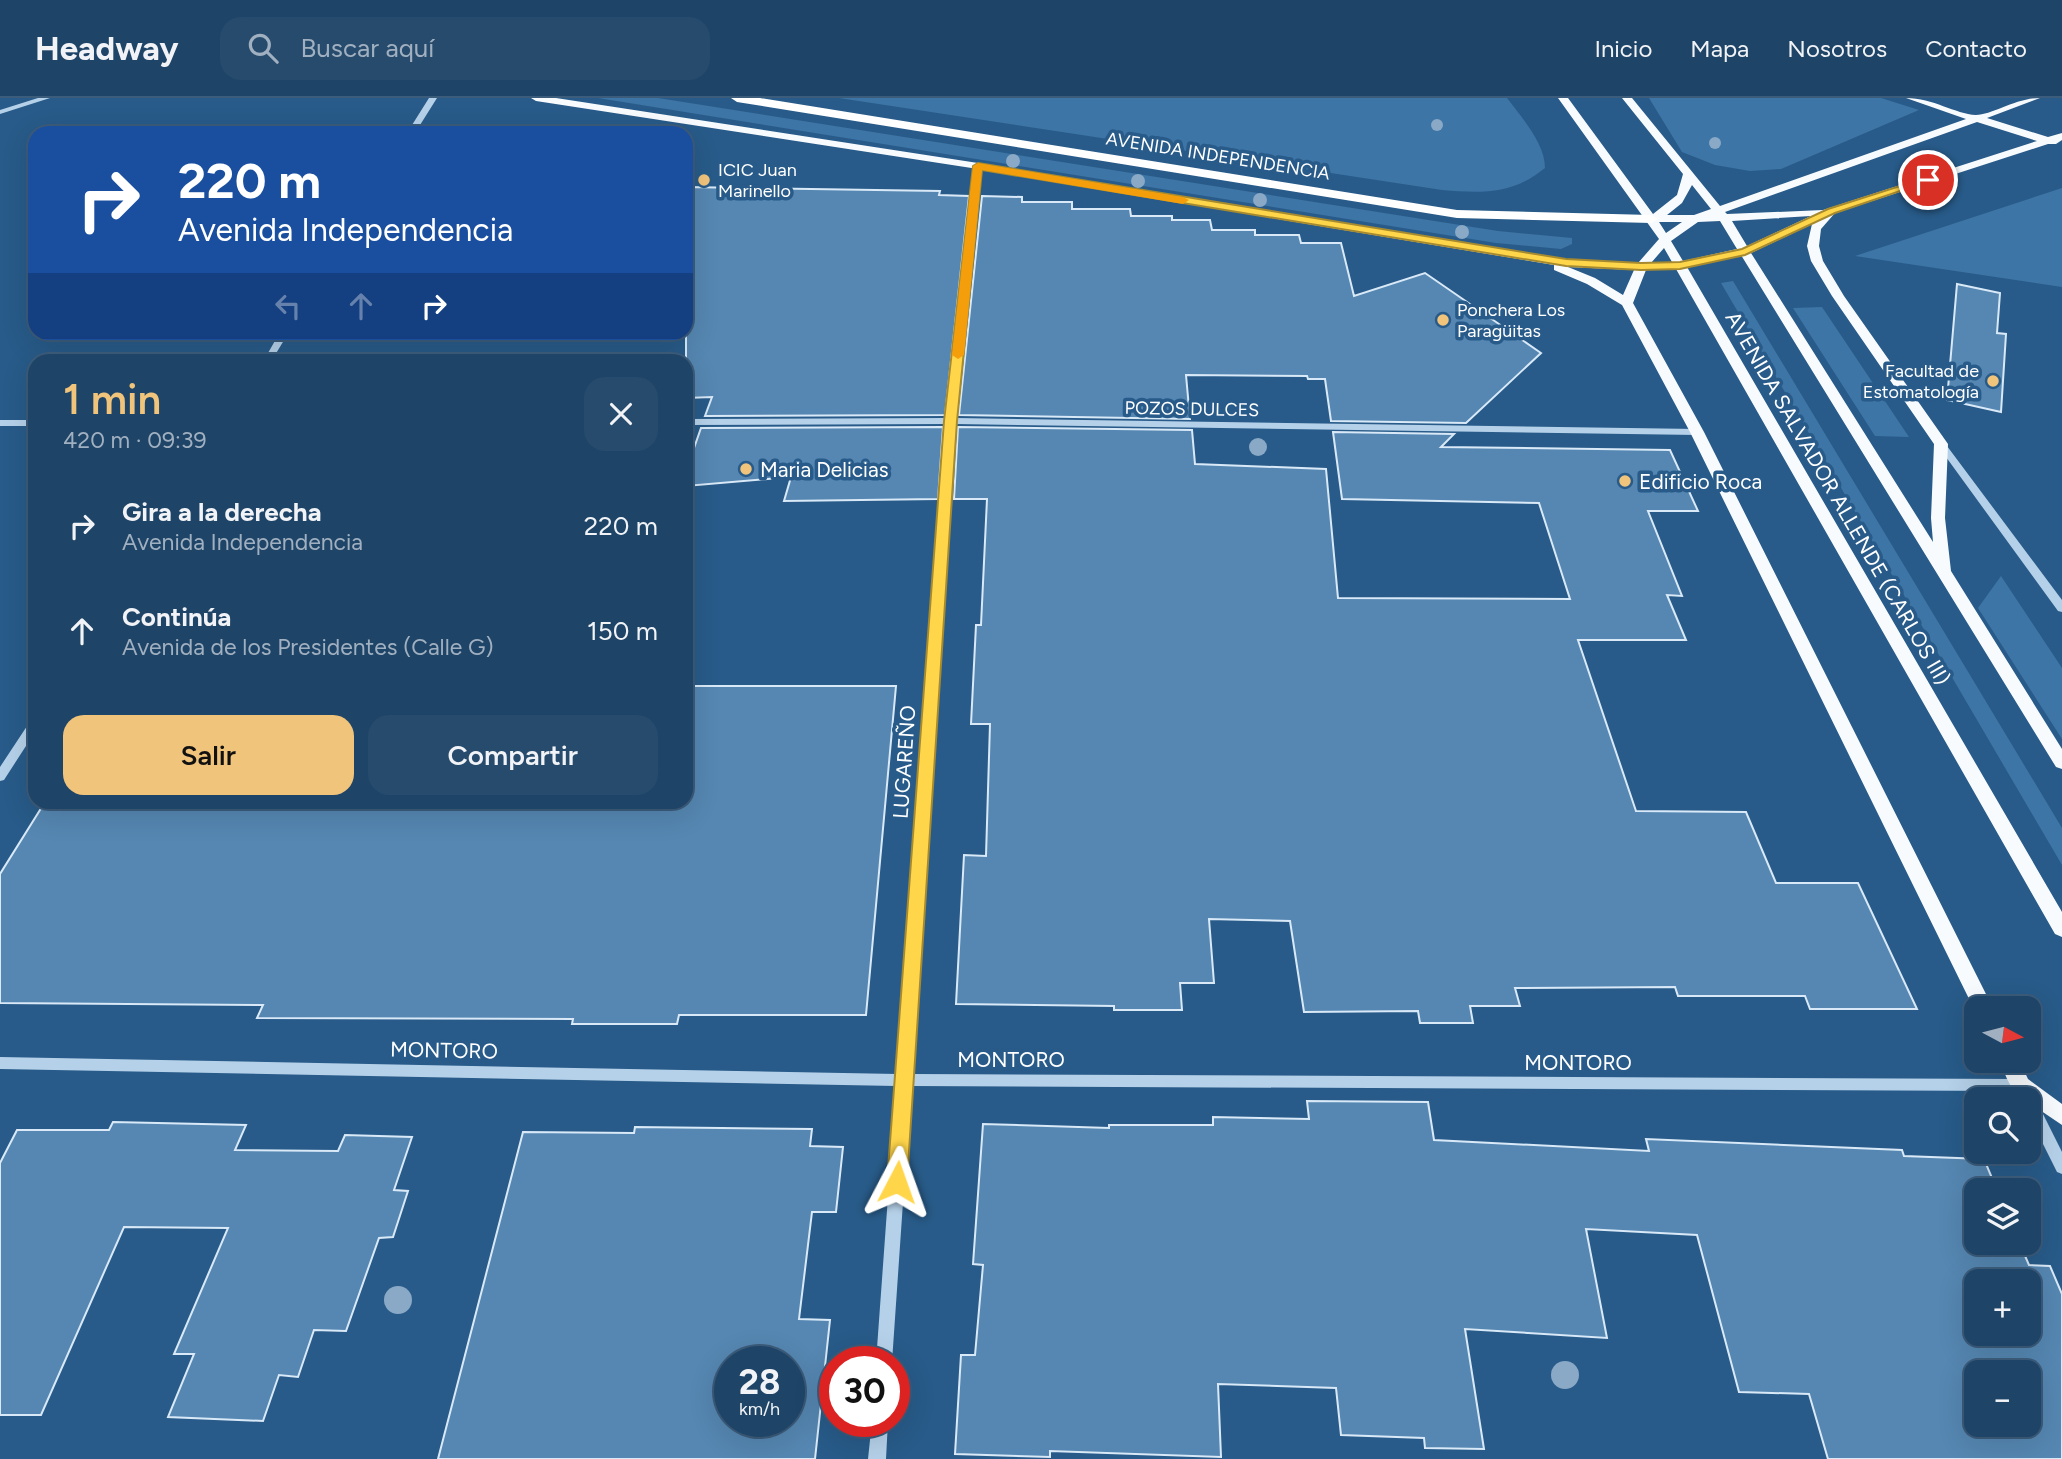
<!DOCTYPE html>
<html lang="es">
<head>
<meta charset="utf-8">
<style>
  body { margin:0; font-family:Figtree,sans-serif; background:#264b6d; color:#f1f3f6; height:100vh; display:flex; flex-direction:column; font-size:26px; white-space:nowrap }
  * { box-sizing:border-box; margin:0 }
  p { font-size:23px; color:#a1b0c0 }
  .icon { flex:none; width:38px; height:38px; fill:none; stroke:currentColor; stroke-width:2; stroke-linecap:round; stroke-linejoin:round }
  .map { position:relative; flex:1; overflow:hidden }
  .drawer { position:absolute; left:28px; top:256px; width:665px; height:455px; display:flex; flex-direction:column; background:#1e4467; border-radius:21px; box-shadow:0 7px 28px #0002,0 0 0 2px #3c5c7b }
  .drawer>* { flex:none }
  .guide { position:absolute; left:28px; top:28px; width:665px; height:214px; border-radius:21px; box-shadow:0 7px 28px #0002,0 0 0 2px #3c5c7b; background:#1a4fa0; color:#fff; overflow:hidden }
  .needle { width:46px; rotate:97deg }
  .tools { position:absolute; left:1964px; top:898px; display:grid; gap:14px }
  .tools a { display:grid; place-items:center; width:77px; height:77px; border-radius:14px; background:#1e4467; box-shadow:0 7px 28px #0002,0 0 0 2px #3c5c7b; font-size:35px }
  .speed { position:absolute; left:714px; top:1248px; display:flex; gap:14px; font-size:35px; font-weight:700; text-align:center }
  .speed>* { display:grid; place-content:center; width:91px; height:91px; border-radius:50%; background:#1e4467; box-shadow:0 7px 28px #0002,0 0 0 2px #3c5c7b; line-height:1 }
  .speed small { font-size:18px; font-weight:400 }
  .speed .limit { border:10px solid #d22; background:#fff; color:#111 }
  .pin { position:absolute; display:grid; place-items:center; width:60px; height:60px; color:#fff; margin:-30px; border:4px solid #fff; border-radius:50%; box-shadow:0 2px 7px #0007 }
  .me { position:absolute; width:77px; margin:-38px; rotate:4deg; stroke-linejoin:round; filter:drop-shadow(0 0 5px #0008) }
  .turn { display:flex; align-items:center; gap:24px; height:147px; padding:0 35px; font-size:32px }
  .turn .icon { width:91px; height:91px; stroke-width:2.5 }
  .turn b { display:block; font-size:49px; line-height:60px }
  .lanes { display:flex; align-items:center; height:66px; padding:0 35px; background:#0003; justify-content:center; gap:35px; direction:ltr }
  .lanes .off { opacity:.35 }
  .round { display:grid; place-items:center; flex:none; width:74px; height:74px; border-radius:21px; background:#264b6d }
  .head { display:flex; align-items:center; justify-content:space-between; height:119px; padding:0 35px }
  h1 { font-size:42px; font-weight:600; line-height:52px; color:#f1c47c }
  .primary-button { display:flex; gap:14px; margin-top:auto; padding:14px 35px }
  .primary-button a { flex:1; height:80px; border-radius:21px; background:#f1c47c; color:#111; font-size:28px; font-weight:600; line-height:80px; text-align:center }
  .primary-button a+a { background:#264b6d; color:#f1f3f6 }
  ul { padding:0; list-style:none }
  li { display:flex; align-items:center; gap:21px; height:105px; padding:0 35px }
  li div { flex:1 }
  li b { display:block; font-size:26px }
  li em { font-style:normal }
  header { display:flex; align-items:center; gap:42px; box-sizing:border-box; height:98px; padding:0 35px; background:#1e4467; border-bottom:2px solid #3c5c7b }
  header strong { font-size:33px }
  nav { display:flex; gap:38px; margin-inline-start:auto; font-size:24px }
  .search { width:490px; height:63px; background:#264b6d; display:flex; align-items:center; gap:18px; box-sizing:border-box; padding:0 24px; border-radius:21px; color:#a1b0c0; font-size:26px }
  .map>svg:first-child { display:block }
</style>
</head>
<body>
<header>
<strong>Headway</strong>
<div class="search"><svg class="icon" aria-label="search" viewBox="0 0 24 24"><circle cx="10" cy="10" r="6"/><path d="M15 15l6 6"/></svg>Buscar aquí</div>
<nav><a>Inicio</a><a>Mapa</a><a>Nosotros</a><a>Contacto</a></nav>
</header>
<div class="map">
<svg width="2062" height="1361" viewBox="0 0 2062 1361">
  <rect width="100%" height="100%" fill="#285b89"/>
  <path fill="#3d75a6" d="M 598,0 L 658,0 L 1498,133 L 1572,140 L 1572,146 L 1561,151 L 1496,145 Z
    M 839,0 L 1507,0 C 1522,20 1545,45 1545,70 C 1512,97 1482,95 1442,92 Z
    M 1649,0 L 1881,0 L 1919,12 L 1781,71 L 1750,73 L 1715,67 L 1682,54 Z
    M 2062,90 L 2062,189 L 1855,158 Z
    M 1733,183 L 2062,730 L 2062,767 L 1721,185 Z
    M 1822,209 L 1909,339 L 1875,338 L 1793,210 Z
    M 2001,478 L 2062,570 L 2062,641 L 1978,510 Z"/>
  <path fill="#5587b2" stroke="#d9e9f7" stroke-width="2" fill-rule="evenodd" d="M 686,89 L 940,93 L 939,97 L 969,98 L 945,317 L 705,318 L 712,299 L 686,300 Z
    M 982,98 L 1022,99 L 1022,104 L 1072,104 L 1072,111 L 1130,111 L 1131,118 L 1172,118 L 1172,122 L 1210,122 L 1212,132 L 1255,132 L 1255,137 L 1299,137 L 1301,145 L 1341,145 L 1354,198 L 1425,175 L 1541,255 L 1466,325 L 1331,323 L 1325,281 L 1308,281 L 1307,278 L 1186,277 L 1190,321 L 959,317 Z
    M 1957,186 L 2000,195 L 1997,235 L 2006,236 L 2001,314 L 1947,302 Z
    M 943,329 L 938,401 L 784,403 L 791,379 L 686,388 L 686,373 L 701,330 Z
    M 958,329 L 1192,332 L 1195,366 L 1326,371 L 1338,500 L 1570,501 L 1539,405 L 1342,401 L 1333,334 L 1454,336 L 1441,349 L 1670,352 L 1698,413 L 1648,413 L 1682,498 L 1667,497 L 1686,542 L 1578,542 L 1636,713 L 1746,714 L 1776,785 L 1858,785 L 1917,911 L 1810,911 L 1805,898 L 1678,898 L 1675,889 L 1515,890 L 1520,908 L 1470,908 L 1473,925 L 1420,925 L 1418,913 L 1304,914 L 1290,823 L 1209,821 L 1214,885 L 1180,885 L 1182,912 L 1114,912 L 1114,908 L 956,906 L 964,757 L 986,758 L 990,626 L 971,626 L 976,527 L 981,527 L 987,401 L 954,401 Z
    M 686,588 L 896,588 L 866,917 L 679,917 L 677,926 L 572,926 L 573,921 L 257,920 L 263,907 L 0,905 L 0,776 L 45,704 L 686,704 Z
    M 1307,1003 L 1428,1004 L 1434,1042 L 1649,1053 L 1646,1041 L 1902,1052 L 1904,1058 L 1984,1061 L 1997,1092 L 1976,1092 L 1976,1144 L 2019,1144 L 2029,1167 L 2050,1168 L 2062,1196 L 2062,1361 L 1828,1361 L 1809,1296 L 1739,1294 L 1697,1137 L 1586,1131 L 1607,1240 L 1465,1231 L 1484,1351 L 1425,1350 L 1424,1340 L 1341,1337 L 1336,1290 L 1218,1286 L 1221,1359 L 1050,1353 L 1050,1359 L 955,1356 L 961,1257 L 975,1257 L 983,1167 L 973,1166 L 983,1026 L 1109,1030 L 1109,1027 L 1213,1027 L 1213,1019 L 1309,1021 ZM 1976,1183 L 2028,1183 L 2028,1236 L 1976,1236 ZM 1976,1274 L 2028,1274 L 2028,1326 L 1976,1326 Z
    M 113,1024 L 246,1027 L 235,1052 L 338,1053 L 345,1037 L 412,1039 L 394,1092 L 408,1093 L 393,1139 L 379,1140 L 346,1233 L 314,1232 L 298,1279 L 279,1277 L 263,1323 L 168,1319 L 194,1256 L 174,1256 L 228,1130 L 124,1129 L 41,1317 L 0,1317 L 0,1065 L 17,1032 L 109,1032 Z
    M 635,1029 L 812,1031 L 810,1048 L 843,1049 L 836,1114 L 812,1114 L 799,1221 L 830,1222 L 815,1361 L 438,1361 L 523,1034 L 634,1035 ZM 730,1264 L 789,1264 L 789,1323 L 730,1323 Z"/>
  <g fill="none" stroke-linecap="round" stroke-linejoin="round">
    <path fill="#b5d1e9" fill-rule="evenodd" d="M 38,0 L 50,0 L 0,16 L 0,12 Z
      M 429,0 L 437,0 L 415,35 L 407,35 Z
      M 975,66 L 982,68 L 956,320 L 1697,331 L 1702,334 L 1697,337 L 956,326 L 912,976 L 2021,981 L 2026,983 L 2030,992 L 2029,995 L 2033,996 L 2062,1054 L 2062,1076 L 2057,1074 L 2028,1016 L 2028,1001 L 2021,1001 L 2022,998 L 2016,993 L 911,988 L 892,1264 L 876,1264 L 896,988 L 0,971 L 0,959 L 897,976 L 946,326 L 686,327 L 686,321 L 947,320 Z
      M 280,234 L 289,234 L 272,262 L 264,262 Z
      M 0,322 L 35,322 L 35,328 L 0,328 Z
      M 1941,343 L 1944,344 L 2062,502 L 2062,514 L 2058,513 L 1938,348 L 1938,344 Z
      M 35,621 L 35,634 L 4,682 L 0,683 L 0,669 L 31,622 Z
      M 872,1323 L 888,1323 L 886,1361 L 868,1361 Z"/>
    <path fill="#f8fbfe" fill-rule="evenodd" d="M 531,0 L 556,0 L 978,65 L 1566,161 L 1638,165 L 1659,141 L 1558,0 L 1568,0 L 1653,116 L 1677,97 L 1683,76 L 1622,0 L 1632,0 L 1720,108 L 1966,21 L 1906,0 C 1933,0 1955,16 1976,17 C 1992,17 2016,0 2040,0 L 1987,20 L 2048,39 L 2062,35 L 2062,42 L 2056,46 L 2048,46 L 1835,115 L 1821,131 L 1819,148 L 1823,163 L 1844,198 L 1948,346 L 1945,420 L 1951,473 L 2062,651 L 2062,671 L 2056,669 L 1741,157 L 1687,169 L 2062,814 L 2062,839 L 2055,836 L 1676,171 L 1646,172 L 1633,205 L 1704,334 L 1993,910 L 1976,910 L 1976,915 L 1690,334 L 1622,207 L 1587,186 L 1554,172 L 1554,167 L 978,71 L 536,3 ZM 1977,24 L 2037,43 L 1823,112 L 1727,116 L 1725,114 ZM 1692,87 L 1711,111 L 1694,117 L 1667,117 L 1682,105 ZM 1811,118 L 1747,148 L 1732,123 ZM 1720,123 L 1737,151 L 1683,163 L 1671,143 L 1698,124 ZM 1659,124 L 1682,124 L 1666,135 ZM 1812,126 L 1807,148 L 1811,163 L 1832,198 L 1934,346 L 1931,420 L 1933,444 L 1751,155 ZM 1664,150 L 1672,164 L 1651,165 ZM 1568,169 L 1634,172 L 1623,197 L 1595,180 Z
      M 1999,962 L 2019,962 L 2028,981 L 2062,1006 L 2062,1027 L 2028,1004 L 2028,1001 C 2011,998 2006,977 1999,962 Z"/>
    <path fill="#fff" fill-rule="evenodd" d="M 731,0 L 760,0 L 1457,112 L 1651,117 L 1658,121 L 1651,125 L 1457,120 L 737,4 Z"/>
  </g>
  <g fill="#89a9c6">
    <circle cx="1437" cy="27" r="6"/>
    <circle cx="1715" cy="45" r="6"/>
    <circle cx="1013" cy="63" r="7"/>
    <circle cx="1138" cy="83" r="7"/>
    <circle cx="1260" cy="102" r="7"/>
    <circle cx="1462" cy="134" r="7"/>
    <circle cx="1258" cy="349" r="9"/>
    <circle cx="398" cy="1202" r="14"/>
    <circle cx="1565" cy="1277" r="14"/>
  </g>
  <path fill="#ffd54a" stroke="#a68a30" stroke-width="2" d="M 978,65 L 1566,161 L 1641,165 L 1680,164 L 1742,151 L 1828,111 L 1925,80 L 1933,82 L 1835,115 L 1745,157 L 1680,171 L 1641,172 L 1566,168 L 982,72 L 957,323 L 907,1084 L 904,1091 L 897,1093 L 890,1091 L 887,1084 L 944,323 L 973,68 Z"/>
  <path fill="#f59e0b" d="M 978,65 L 1183,99 L 1189,102 L 1183,106 L 982,72 L 964,257 L 958,261 L 952,257 L 973,68 Z"/>
  <g fill="#f1c47c" stroke="#285b89" stroke-width="2.5">
    <circle cx="704" cy="82" r="7"/>
    <circle cx="1443" cy="222" r="7"/>
    <circle cx="1993" cy="283" r="7"/>
    <circle cx="746" cy="371" r="7"/>
    <circle cx="1625" cy="383" r="7"/>
  </g>
  <g text-anchor="middle" dominant-baseline="central" stroke-width="7" stroke-linejoin="round" paint-order="stroke">
    <g font-size="18" fill="#fff" stroke="#285b89">
      <text transform="translate(1218 58) rotate(9)">AVENIDA INDEPENDENCIA</text>
      <text transform="translate(1192 311) rotate(1)">POZOS DULCES</text>
    </g>
    <g font-size="18" fill="#fff" stroke="#285b89" text-anchor="start">
      <text x="718" y="72">ICIC Juan<tspan x="718" dy="21">Marinello</tspan></text>
      <text x="1457" y="212">Ponchera Los<tspan x="1457" dy="21">Paragüitas</tspan></text>
      <text x="1979" y="273" text-anchor="end">Facultad de<tspan x="1979" dy="21">Estomatología</tspan></text>
    </g>
    <g font-size="21" fill="#fff" stroke="#285b89" text-anchor="start">
      <text x="760" y="371">Maria Delicias</text>
      <text x="1639" y="383">Edificio Roca</text>
    </g>
    <g font-size="21" fill="#fff" stroke="#285b89">
      <text transform="translate(1838 400) rotate(60)">AVENIDA SALVADOR ALLENDE (CARLOS III)</text>
      <text transform="translate(904 664) rotate(-86)">LUGAREÑO</text>
      <text transform="translate(444 952) rotate(1)">MONTORO</text>
      <text x="1011" y="961">MONTORO</text>
      <text x="1578" y="964">MONTORO</text>
    </g>
  </g>
</svg>
<div class="tools">
<a><svg class="needle" viewBox="-14 -14 28 28"><path d="M0-13l5 13h-10z" fill="#e53935"/><path d="M0 13l5-13h-10z" fill="#a1b0c0"/></svg></a>
<a><svg class="icon" aria-label="search" viewBox="0 0 24 24"><circle cx="10" cy="10" r="6"/><path d="M15 15l6 6"/></svg></a>
<a><svg class="icon" aria-label="layers" viewBox="0 0 24 24"><path d="M12 4l9 5-9 5-9-5zM3 14l9 5 9-5"/></svg></a>
<a>+</a>
<a>−</a>
</div>
<div class="speed"><div>28<small>km/h</small></div><div class="limit">30</div></div>
<div class="pin" style="left:1928px;top:82px;background:#d93025"><svg class="icon" aria-label="arrive" viewBox="0 0 24 24"><path d="M6 21V4h12l-3 4 3 4H6"/></svg></div>
<svg class="me" style="left:897px;top:1084px" viewBox="-20 -20 40 40"><path d="M0-17L14 15 0 8-14 15z" fill="#ffd54a" stroke="#fff" stroke-width="4"/></svg>
<div class="guide">
<div class="turn"><svg class="icon" aria-label="right" viewBox="0 0 24 24"><path d="M7 20v-9h11M14 6l5 5-5 5"/></svg><div><b>220 m</b>Avenida Independencia</div></div>
<div class="lanes"><svg class="icon off" aria-label="left" viewBox="0 0 24 24"><path d="M17 20v-9H6M10 6l-5 5 5 5"/></svg><svg class="icon off" aria-label="ahead" viewBox="0 0 24 24"><path d="M12 20V5M6 11l6-6 6 6"/></svg><svg class="icon" aria-label="right" viewBox="0 0 24 24"><path d="M7 20v-9h11M14 6l5 5-5 5"/></svg></div>
</div>
<section class="drawer">
<div class="head"><div><h1>1 min</h1><p>420 m · 09:39</p></div><a class="round"><svg class="icon" aria-label="close" viewBox="0 0 24 24"><path d="M6 6l12 12M18 6L6 18"/></svg></a></div>
<ul>
<li><svg class="icon" aria-label="right" viewBox="0 0 24 24"><path d="M7 20v-9h11M14 6l5 5-5 5"/></svg><div><b>Gira a la derecha</b><p>Avenida Independencia</p></div><em>220 m</em></li>
<li><svg class="icon" aria-label="ahead" viewBox="0 0 24 24"><path d="M12 20V5M6 11l6-6 6 6"/></svg><div><b>Continúa</b><p>Avenida de los Presidentes (Calle G)</p></div><em>150 m</em></li>
</ul>
<div class="primary-button"><a>Salir</a><a>Compartir</a></div>
</section>
</div>
</body>
</html>
